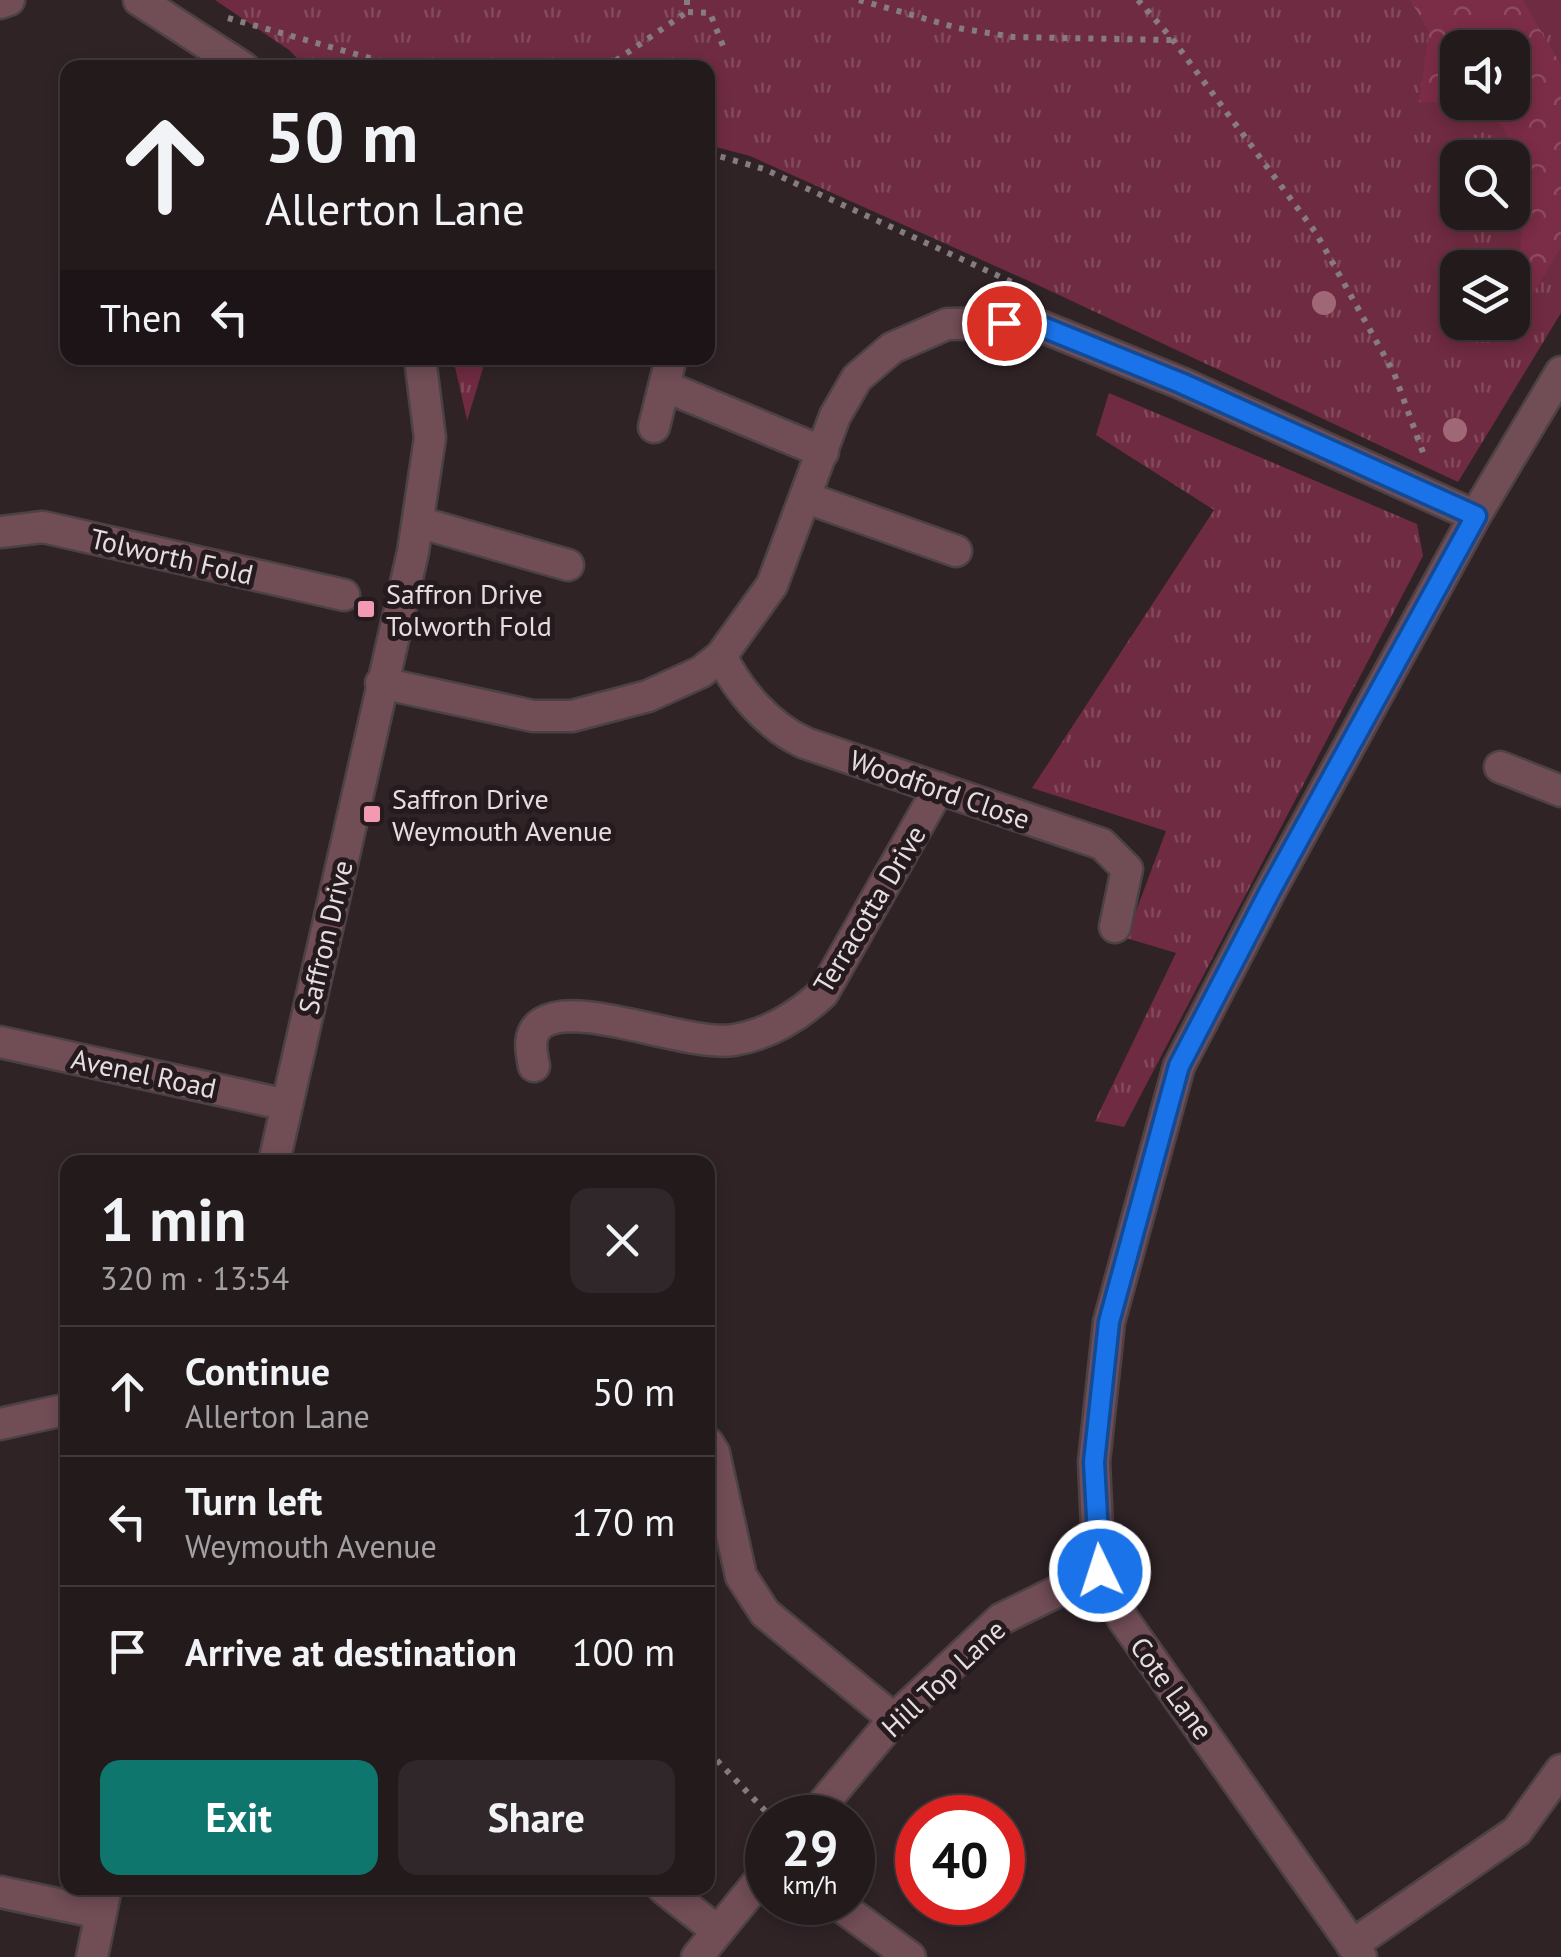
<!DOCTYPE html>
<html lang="en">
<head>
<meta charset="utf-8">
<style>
  body { margin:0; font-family:"PT Sans",sans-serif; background:#2f2729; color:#f1f3f6; height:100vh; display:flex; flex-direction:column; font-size:38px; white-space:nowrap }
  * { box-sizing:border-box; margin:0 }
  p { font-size:32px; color:#a3a1a3 }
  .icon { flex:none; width:55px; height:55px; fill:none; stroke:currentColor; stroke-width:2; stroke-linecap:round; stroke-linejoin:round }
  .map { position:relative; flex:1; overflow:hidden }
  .details { position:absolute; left:60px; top:1155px; width:655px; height:740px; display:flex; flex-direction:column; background:#231a1c; border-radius:20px; box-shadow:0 5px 15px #0003,0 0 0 2px #40383b }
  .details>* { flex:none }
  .banner { position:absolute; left:60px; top:60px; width:655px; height:305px; border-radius:20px; box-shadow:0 5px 15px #0003,0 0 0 2px #40383b; background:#231a1c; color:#f1f3f6; overflow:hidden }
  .controls { position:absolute; left:1440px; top:30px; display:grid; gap:20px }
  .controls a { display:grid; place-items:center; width:90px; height:90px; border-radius:20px; background:#231a1c; box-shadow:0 5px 15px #0003,0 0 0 2px #40383b; font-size:50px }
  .speed { position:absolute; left:745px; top:1795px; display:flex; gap:20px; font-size:50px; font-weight:700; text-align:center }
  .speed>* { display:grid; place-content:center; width:130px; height:130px; border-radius:50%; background:#231a1c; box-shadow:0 5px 15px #0003,0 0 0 2px #40383b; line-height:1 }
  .speed small { font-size:25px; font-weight:400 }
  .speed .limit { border:15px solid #d22; background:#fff; color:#111 }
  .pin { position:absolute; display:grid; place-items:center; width:85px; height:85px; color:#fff; margin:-42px; border:5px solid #fff; border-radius:50%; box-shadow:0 2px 10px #0007 }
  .me { position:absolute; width:110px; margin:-55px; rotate:356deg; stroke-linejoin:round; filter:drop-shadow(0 0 8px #0008) }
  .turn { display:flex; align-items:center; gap:35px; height:210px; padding:0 40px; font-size:45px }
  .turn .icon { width:130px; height:130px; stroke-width:2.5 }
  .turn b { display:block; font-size:70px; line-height:85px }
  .then { display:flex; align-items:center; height:95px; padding:0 40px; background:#0003; gap:20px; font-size:38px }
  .round { display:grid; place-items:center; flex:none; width:105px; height:105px; border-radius:20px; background:#2f2729 }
  .head { display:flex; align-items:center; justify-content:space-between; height:170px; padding:0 40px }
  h1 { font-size:60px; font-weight:600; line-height:75px }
  .primary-button { display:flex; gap:20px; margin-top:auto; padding:20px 40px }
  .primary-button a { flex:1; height:115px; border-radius:20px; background:#0f766e; color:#fff; font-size:40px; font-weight:600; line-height:115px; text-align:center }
  .primary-button a+a { background:#2f2729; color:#f1f3f6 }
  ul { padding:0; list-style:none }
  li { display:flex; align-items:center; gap:30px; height:130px; padding:0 40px; border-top:2px solid #40383b }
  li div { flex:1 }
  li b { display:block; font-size:38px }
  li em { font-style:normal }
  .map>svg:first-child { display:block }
</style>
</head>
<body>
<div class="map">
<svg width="1561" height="1957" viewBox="0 0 1561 1957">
  <defs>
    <pattern id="grass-tufts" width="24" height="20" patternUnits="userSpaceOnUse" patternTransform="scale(2.5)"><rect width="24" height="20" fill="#6f2b41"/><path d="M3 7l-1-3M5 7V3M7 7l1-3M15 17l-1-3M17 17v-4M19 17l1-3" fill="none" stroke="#83495c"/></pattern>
    <pattern id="forest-crowns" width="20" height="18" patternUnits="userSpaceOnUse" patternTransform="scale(2.5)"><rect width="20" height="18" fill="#7b2c47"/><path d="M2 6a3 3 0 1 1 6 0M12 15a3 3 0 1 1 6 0" fill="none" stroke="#8e4a61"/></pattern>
  </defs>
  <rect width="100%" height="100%" fill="#2f2326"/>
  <path fill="url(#grass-tufts)" fill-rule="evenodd" d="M 215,0 L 1561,0 L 1561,313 L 1458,482 L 1042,287 L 750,156 L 708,145 L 708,68 L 306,67 L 289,50 ZM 1458,48 L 1512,48 L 1512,102 L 1458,102 ZM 1458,158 L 1512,158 L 1512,212 L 1458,212 ZM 1458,268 L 1512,268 L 1512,322 L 1458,322 Z
    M 453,358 L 486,358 L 467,421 L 467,420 Z
    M 1109,393 L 1417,524 L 1423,556 L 1124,1127 L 1095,1121 L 1176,953 L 1126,938 L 1166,831 L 1032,788 L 1214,510 L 1096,435 Z"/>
  <path fill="url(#forest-crowns)" d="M 1410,0 L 1523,0 L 1561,65 L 1561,247 L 1510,332 L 1530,168 L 1485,103 L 1512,102 L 1512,48 L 1458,48 L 1457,102 L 1419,102 L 1429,32 Z"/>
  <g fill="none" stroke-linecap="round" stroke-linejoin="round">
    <defs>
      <path id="minor" d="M 139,0 L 244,68
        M 0,3 L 9,0
        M 664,386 L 823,452
        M 654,427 L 671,358
        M 807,498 L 956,551
        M 418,522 L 568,565
        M 0,532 L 43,527 L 344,595
        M 721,656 C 739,692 768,726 805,743 L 1102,844 L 1127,869 L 1115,927
        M 381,683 L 533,716 L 572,716 L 648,696 L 701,672 L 721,656 L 772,585 L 835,416 L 857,378 L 892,348 L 947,324 L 1033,323 L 1181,383 L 1475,516
        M 1500,767 L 1561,791
        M 0,1042 L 287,1105
        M 534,1066 C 531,1051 527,1033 542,1023 C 579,999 686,1047 734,1040 C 767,1035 800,1015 823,993 L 939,788
        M 274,1162 L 413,552 L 430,438 L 420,358
        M 0,1424 L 68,1409
        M 708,1443 L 714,1453 L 741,1576 L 765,1613 L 894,1719
        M 811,1818 L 894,1719 L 1001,1619 L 1099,1571
        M 663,1888 L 716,1930
        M 0,1892 L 100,1913
        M 835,1902 L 910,1957
        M 1352,1945 L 1517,1831 L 1561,1770
        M 92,1957 L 106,1888
        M 697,1957 L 768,1870
        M 1361,1957 L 1123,1619 L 1099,1571 L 1094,1462 L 1109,1322 L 1179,1066 L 1270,891 L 1475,516 L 1561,372"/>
    </defs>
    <use href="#minor" stroke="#4c4144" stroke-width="35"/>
    <path stroke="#867c7f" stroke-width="6" stroke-dasharray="5 8" stroke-linecap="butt" d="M 687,0 L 687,12 L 710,13 L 723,46
      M 859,0 L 958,28 L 1013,37 L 1172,40
      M 1138,0 L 1173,40 L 1316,233 L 1394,373 L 1425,458
      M 228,18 L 405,68
      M 605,68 L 687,12
      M 708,153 L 764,169 L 1014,283 L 1020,295
      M 708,1751 L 772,1818"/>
    <use href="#minor" stroke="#714d56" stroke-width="30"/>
  </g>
  <g fill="#a06877">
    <circle cx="1324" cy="303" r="12"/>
    <circle cx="1455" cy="430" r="12"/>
  </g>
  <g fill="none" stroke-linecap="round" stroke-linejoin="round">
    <defs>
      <path id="route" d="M 1004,323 L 1033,323 L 1181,383 L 1476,516 L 1270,891 L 1179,1066 L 1109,1322 L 1094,1462 L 1100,1571"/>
    </defs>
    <use href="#route" stroke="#114b97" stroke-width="25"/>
    <use href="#route" stroke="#1a73e8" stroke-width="18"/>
  </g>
  <g fill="#f19ab2" stroke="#251a1d" stroke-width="4">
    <rect x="356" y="599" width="20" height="20" rx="5"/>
    <rect x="362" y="804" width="20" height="20" rx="5"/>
  </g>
  <g text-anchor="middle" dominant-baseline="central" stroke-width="10" stroke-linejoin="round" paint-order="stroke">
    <g font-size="28" fill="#e5dddf" stroke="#251a1d">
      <text transform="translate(172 556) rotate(13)">Tolworth Fold</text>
      <text transform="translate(940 789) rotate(19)">Woodford Close</text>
      <text transform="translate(869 909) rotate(-59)">Terracotta Drive</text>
      <text transform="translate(325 937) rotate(-77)">Saffron Drive</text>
      <text transform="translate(144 1073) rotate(12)">Avenel Road</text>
      <text transform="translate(943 1678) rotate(-43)">Hill Top Lane</text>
      <text transform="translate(1172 1688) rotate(54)">Cote Lane</text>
    </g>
    <g font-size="28" fill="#e5dddf" stroke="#251a1d" text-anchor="start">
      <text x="386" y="593">Saffron Drive<tspan x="386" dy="32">Tolworth Fold</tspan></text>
      <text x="392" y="798">Saffron Drive<tspan x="392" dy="32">Weymouth Avenue</tspan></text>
    </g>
  </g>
</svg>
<div class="controls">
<a><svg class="icon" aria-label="sound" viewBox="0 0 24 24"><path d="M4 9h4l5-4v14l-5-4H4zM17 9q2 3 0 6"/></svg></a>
<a><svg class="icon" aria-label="search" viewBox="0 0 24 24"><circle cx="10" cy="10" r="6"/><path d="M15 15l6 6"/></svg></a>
<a><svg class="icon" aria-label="layers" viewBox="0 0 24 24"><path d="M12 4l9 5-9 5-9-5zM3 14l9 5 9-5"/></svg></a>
</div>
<div class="speed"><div>29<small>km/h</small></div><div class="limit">40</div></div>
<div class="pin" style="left:1004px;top:323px;background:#d93025"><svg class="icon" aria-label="arrive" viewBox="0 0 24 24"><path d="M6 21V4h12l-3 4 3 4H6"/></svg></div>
<svg class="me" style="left:1100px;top:1571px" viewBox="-20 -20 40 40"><circle r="17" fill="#1a73e8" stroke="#fff" stroke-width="3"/><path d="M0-11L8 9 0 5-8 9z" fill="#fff"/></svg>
<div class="banner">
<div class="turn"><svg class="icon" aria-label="ahead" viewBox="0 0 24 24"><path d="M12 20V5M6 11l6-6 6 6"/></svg><div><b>50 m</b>Allerton Lane</div></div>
<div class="then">Then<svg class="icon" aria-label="left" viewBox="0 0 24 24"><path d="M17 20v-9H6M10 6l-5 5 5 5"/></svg></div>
</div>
<section class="details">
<div class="head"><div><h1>1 min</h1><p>320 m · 13:54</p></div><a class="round"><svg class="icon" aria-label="close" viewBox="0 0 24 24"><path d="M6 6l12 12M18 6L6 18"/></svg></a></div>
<ul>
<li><svg class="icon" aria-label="ahead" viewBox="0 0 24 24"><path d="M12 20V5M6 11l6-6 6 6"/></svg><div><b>Continue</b><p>Allerton Lane</p></div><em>50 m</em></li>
<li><svg class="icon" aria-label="left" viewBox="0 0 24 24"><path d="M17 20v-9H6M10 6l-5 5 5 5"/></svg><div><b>Turn left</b><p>Weymouth Avenue</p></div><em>170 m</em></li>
<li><svg class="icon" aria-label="arrive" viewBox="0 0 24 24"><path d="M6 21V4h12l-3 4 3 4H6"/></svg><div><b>Arrive at destination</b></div><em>100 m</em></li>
</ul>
<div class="primary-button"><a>Exit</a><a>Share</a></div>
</section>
</div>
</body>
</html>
